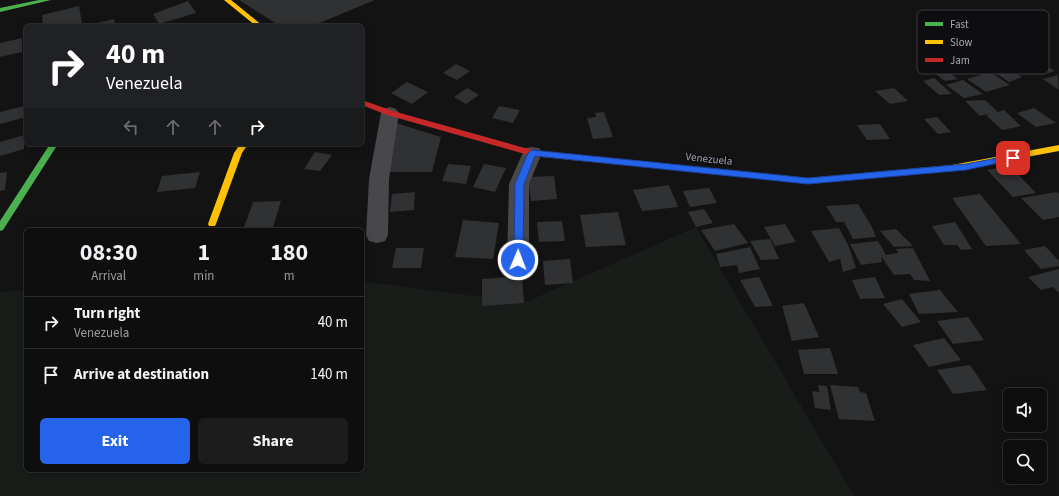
<!DOCTYPE html>
<html lang="en">
<head>
<meta charset="utf-8">
<style>
  body { margin:0; font-family:"Source Sans 3",sans-serif; background:#1c1c1c; color:#f1f3f6; height:100vh; display:flex; flex-direction:column; font-size:15px; white-space:nowrap }
  * { box-sizing:border-box; margin:0 }
  p { font-size:13px; color:#9b9c9e }
  .icon { flex:none; width:22px; height:22px; fill:none; stroke:currentColor; stroke-width:2; stroke-linecap:round; stroke-linejoin:round }
  .map { position:relative; flex:1; overflow:hidden }
  .drawer { position:absolute; left:24px; top:228px; width:340px; height:244px; display:flex; flex-direction:column; background:#0e0e0e; border-radius:6px; box-shadow:0 2px 10px #0003,0 0 0 1px #2e2e2e }
  .drawer>* { flex:none }
  .banner { position:absolute; left:24px; top:24px; width:340px; height:122px; border-radius:6px; box-shadow:0 2px 10px #0003,0 0 0 1px #2e2e2e; background:#202124; color:#fff; overflow:hidden }
  .tools { position:absolute; left:1003px; top:388px; display:grid; gap:8px }
  .tools a { display:grid; place-items:center; width:44px; height:44px; border-radius:6px; background:#0e0e0e; box-shadow:0 2px 10px #0003,0 0 0 1px #2e2e2e; font-size:20px }
  .pin { position:absolute; display:grid; place-items:center; width:34px; height:34px; color:#fff; margin:-17px; border-radius:8px; box-shadow:0 2px 6px #0006 }
  .me { position:absolute; width:44px; margin:-22px; rotate:1deg; stroke-linejoin:round; filter:drop-shadow(0 0 3px #0008) }
  .turn { display:flex; align-items:center; gap:14px; height:84px; padding:0 16px; font-size:18px }
  .turn .icon { width:52px; height:52px; stroke-width:2.5 }
  .turn b { display:block; font-size:28px; line-height:34px }
  .lanes { display:flex; align-items:center; height:38px; padding:0 16px; background:#0003; justify-content:center; gap:20px; direction:ltr }
  .lanes .off { opacity:.35 }
  .eta { display:flex; justify-content:space-evenly; align-items:center; height:68px; text-align:center }
  .eta b { font-size:24px; font-weight:700; line-height:28px }
  .primary-button { display:flex; gap:8px; margin-top:auto; padding:8px 16px }
  .primary-button a { flex:1; height:46px; border-radius:6px; background:#2563eb; color:#fff; font-size:16px; font-weight:700; line-height:46px; text-align:center }
  .primary-button a+a { background:#1c1c1c; color:#f1f3f6 }
  ul { padding:0; list-style:none }
  li { display:flex; align-items:center; gap:12px; height:52px; padding:0 16px; border-top:1px solid #2e2e2e }
  li div { flex:1 }
  li b { display:block; font-size:15px }
  li em { font-style:normal }
  .map>svg:first-child { display:block }
</style>
</head>
<body>
<div class="map">
<svg width="1059" height="496" viewBox="0 0 1059 496">
  <rect width="100%" height="100%" fill="#131313"/>
  <path fill="#181d1a" d="M 696,227 L 854,496 L 0,496 L 0,292 L 26,290 L 26,470 L 362,470 L 362,281 L 524,303 Z"/>
  <path fill="#303133" d="M 239,0 L 375,0 L 312,26 L 280,26 Z
    M 188,1 L 196,13 L 159,24 L 153,14 Z
    M 79,6 L 82,23 L 70,26 L 43,26 L 42,15 Z
    M 114,19 L 115,26 L 88,26 L 88,25 Z
    M 22,38 L 22,52 L 0,57 L 0,43 Z
    M 1034,58 L 1055,71 L 1041,75 L 1021,62 Z
    M 456,64 L 470,71 L 457,80 L 443,73 Z
    M 1003,65 L 1022,77 L 1009,82 L 990,69 Z
    M 947,71 L 958,79 L 945,81 L 936,74 Z
    M 990,72 L 1010,85 L 986,92 L 967,79 Z
    M 1058,75 L 1059,90 L 1043,79 Z
    M 934,78 L 952,94 L 939,95 L 923,81 Z
    M 963,80 L 983,94 L 964,98 L 946,85 Z
    M 407,82 L 428,92 L 412,104 L 391,93 Z
    M 467,88 L 479,95 L 466,104 L 454,97 Z
    M 894,88 L 908,101 L 890,104 L 875,91 Z
    M 24,97 L 26,97 L 26,117 L 0,124 L 0,112 L 24,106 Z
    M 985,100 L 998,112 L 1004,110 L 1021,126 L 1002,130 L 986,115 L 991,113 L 980,116 L 965,101 Z
    M 499,106 L 520,110 L 513,123 L 492,118 Z
    M 1034,108 L 1056,123 L 1036,127 L 1017,113 Z
    M 604,112 L 613,137 L 593,139 L 587,118 L 596,117 L 595,113 Z
    M 937,117 L 951,132 L 938,134 L 924,119 Z
    M 396,123 L 441,137 L 432,172 L 386,172 Z
    M 880,124 L 890,139 L 867,140 L 857,125 Z
    M 24,135 L 24,149 L 0,156 L 0,142 Z
    M 315,152 L 332,155 L 320,171 L 304,169 Z
    M 448,164 L 471,166 L 466,184 L 442,181 Z
    M 484,164 L 506,168 L 495,192 L 473,187 Z
    M 1010,166 L 1036,193 L 1013,197 L 987,170 Z
    M 7,172 L 5,190 L 0,191 L 0,173 Z
    M 200,172 L 195,188 L 157,192 L 162,176 Z
    M 554,176 L 557,199 L 531,201 L 528,177 Z
    M 669,185 L 678,207 L 642,211 L 633,190 Z
    M 709,188 L 717,203 L 690,207 L 683,191 Z
    M 415,192 L 414,210 L 390,212 L 392,194 Z
    M 1057,192 L 1059,194 L 1059,217 L 1043,220 L 1021,198 Z
    M 980,194 L 1021,244 L 986,246 L 952,198 Z
    M 281,201 L 272,230 L 243,230 L 253,202 Z
    M 858,204 L 872,227 L 876,237 L 853,239 L 844,222 L 836,222 L 826,206 Z
    M 704,209 L 713,223 L 696,227 L 688,212 Z
    M 618,212 L 626,245 L 586,247 L 580,215 Z
    M 463,220 L 499,223 L 493,259 L 455,257 Z
    M 562,221 L 565,241 L 539,242 L 537,222 Z
    M 955,222 L 972,249 L 961,250 L 957,245 L 944,245 L 932,226 Z
    M 734,224 L 748,243 L 715,251 L 701,230 Z
    M 785,224 L 796,242 L 775,246 L 764,227 Z
    M 839,228 L 849,247 L 856,268 L 843,272 L 840,259 L 829,262 L 811,231 Z
    M 896,229 L 913,246 L 894,247 L 880,231 Z
    M 770,239 L 779,259 L 761,260 L 750,241 Z
    M 878,241 L 886,255 L 881,256 L 898,253 L 896,249 L 913,248 L 930,281 L 914,280 L 910,274 L 894,275 L 881,256 L 882,262 L 861,265 L 850,244 Z
    M 1045,246 L 1059,261 L 1059,266 L 1041,269 L 1024,250 Z
    M 750,247 L 760,269 L 739,273 L 737,265 L 720,267 L 716,254 Z
    M 396,248 L 424,248 L 421,268 L 392,268 Z
    M 570,259 L 573,283 L 545,285 L 543,261 Z
    M 1059,269 L 1059,293 L 1053,287 L 1041,290 L 1028,277 Z
    M 522,276 L 524,303 L 482,306 L 482,279 Z
    M 759,277 L 773,306 L 755,307 L 740,280 Z
    M 875,277 L 885,298 L 860,299 L 852,280 Z
    M 940,290 L 958,312 L 919,314 L 909,294 Z
    M 902,299 L 921,322 L 902,327 L 883,304 Z
    M 804,303 L 819,337 L 792,341 L 782,306 Z
    M 968,317 L 984,340 L 953,344 L 937,321 Z
    M 944,338 L 961,360 L 929,367 L 913,345 Z
    M 830,348 L 838,374 L 804,374 L 798,350 Z
    M 970,365 L 987,390 L 953,394 L 937,370 Z
    M 818,385 L 827,386 L 831,410 L 815,408 L 812,391 L 819,392 Z
    M 830,385 L 858,387 L 860,392 L 866,393 L 875,421 L 839,419 Z"/>
  <g fill="none" stroke-linecap="round" stroke-linejoin="round">
    <path fill="#47474c" fill-rule="evenodd" d="M 390,107 L 396,109 L 399,113 L 389,179 L 388,235 L 385,241 L 377,243 L 369,241 L 366,235 L 369,179 L 381,113 L 384,109 Z
      M 532,147 L 539,148 L 542,153 L 529,184 L 529,260 L 526,266 L 518,269 L 510,266 L 507,260 L 509,184 L 525,148 Z"/>
    <path fill="#4caf50" fill-rule="evenodd" d="M 39,0 L 51,0 L 0,12 L 0,8 Z
      M 50,144 L 58,144 L 3,230 L 0,231 L 0,221 Z
      M 622,159 L 808,178 L 952,165 L 956,168 L 952,171 L 808,184 L 619,164 L 618,162 L 619,160 Z"/>
    <path fill="#ffc107" fill-rule="evenodd" d="M 224,0 L 231,0 L 263,26 L 256,26 Z
      M 240,144 L 248,144 L 242,153 L 216,224 L 215,226 L 209,226 L 208,224 L 234,153 Z
      M 1059,145 L 1059,151 L 952,171 L 948,168 L 952,165 Z"/>
    <path fill="#c62828" fill-rule="evenodd" d="M 362,100 L 393,111 L 532,150 L 622,159 L 626,162 L 622,165 L 532,156 L 387,115 L 362,105 Z"/>
  </g>
  <path fill="#2563eb" stroke="#184099" d="M 532,150 L 808,178 L 966,164 L 1013,155 L 1017,158 L 1013,160 L 966,170 L 808,184 L 535,156 L 524,184 L 523,260 L 518,264 L 514,260 L 515,184 L 528,153 Z"/>
  <g text-anchor="middle" dominant-baseline="central" stroke-width="4" stroke-linejoin="round" paint-order="stroke">
    <g font-size="11" fill="#a4a5b4" stroke="#0e0d0f">
      <text transform="translate(709 159) rotate(6)">Venezuela</text>
    </g>
  </g>
  <rect x="917" y="10" width="132" height="64" rx="6" fill="#0e0d0f" stroke="#3b3b41" stroke-width="1"/>
  <rect x="925" y="22" width="18" height="4" fill="#4caf50"/>
  <rect x="925" y="40" width="18" height="4" fill="#ffc107"/>
  <rect x="925" y="58" width="18" height="4" fill="#c62828"/>
  <g font-size="11" fill="#a4a5b4">
    <text x="950" y="28">Fast</text>
    <text x="950" y="46">Slow</text>
    <text x="950" y="64">Jam</text>
  </g>
</svg>
<div class="tools">
<a><svg class="icon" aria-label="sound" viewBox="0 0 24 24"><path d="M4 9h4l5-4v14l-5-4H4zM17 9q2 3 0 6"/></svg></a>
<a><svg class="icon" aria-label="search" viewBox="0 0 24 24"><circle cx="10" cy="10" r="6"/><path d="M15 15l6 6"/></svg></a>
</div>
<div class="pin" style="left:1013px;top:158px;background:#d93025"><svg class="icon" aria-label="arrive" viewBox="0 0 24 24"><path d="M6 21V4h12l-3 4 3 4H6"/></svg></div>
<svg class="me" style="left:518px;top:260px" viewBox="-20 -20 40 40"><circle r="17" fill="#2563eb" stroke="#fff" stroke-width="3"/><path d="M0-11L8 9 0 5-8 9z" fill="#fff"/></svg>
<div class="banner">
<div class="turn"><svg class="icon" aria-label="right" viewBox="0 0 24 24"><path d="M7 20v-9h11M14 6l5 5-5 5"/></svg><div><b>40 m</b>Venezuela</div></div>
<div class="lanes"><svg class="icon off" aria-label="left" viewBox="0 0 24 24"><path d="M17 20v-9H6M10 6l-5 5 5 5"/></svg><svg class="icon off" aria-label="ahead" viewBox="0 0 24 24"><path d="M12 20V5M6 11l6-6 6 6"/></svg><svg class="icon off" aria-label="ahead" viewBox="0 0 24 24"><path d="M12 20V5M6 11l6-6 6 6"/></svg><svg class="icon" aria-label="right" viewBox="0 0 24 24"><path d="M7 20v-9h11M14 6l5 5-5 5"/></svg></div>
</div>
<section class="drawer">
<div class="eta">
<div><b>08:30</b><p>Arrival</p></div>
<div><b>1</b><p>min</p></div>
<div><b>180</b><p>m</p></div>
</div>
<ul>
<li><svg class="icon" aria-label="right" viewBox="0 0 24 24"><path d="M7 20v-9h11M14 6l5 5-5 5"/></svg><div><b>Turn right</b><p>Venezuela</p></div><em>40 m</em></li>
<li><svg class="icon" aria-label="arrive" viewBox="0 0 24 24"><path d="M6 21V4h12l-3 4 3 4H6"/></svg><div><b>Arrive at destination</b></div><em>140 m</em></li>
</ul>
<div class="primary-button"><a>Exit</a><a>Share</a></div>
</section>
</div>
</body>
</html>
